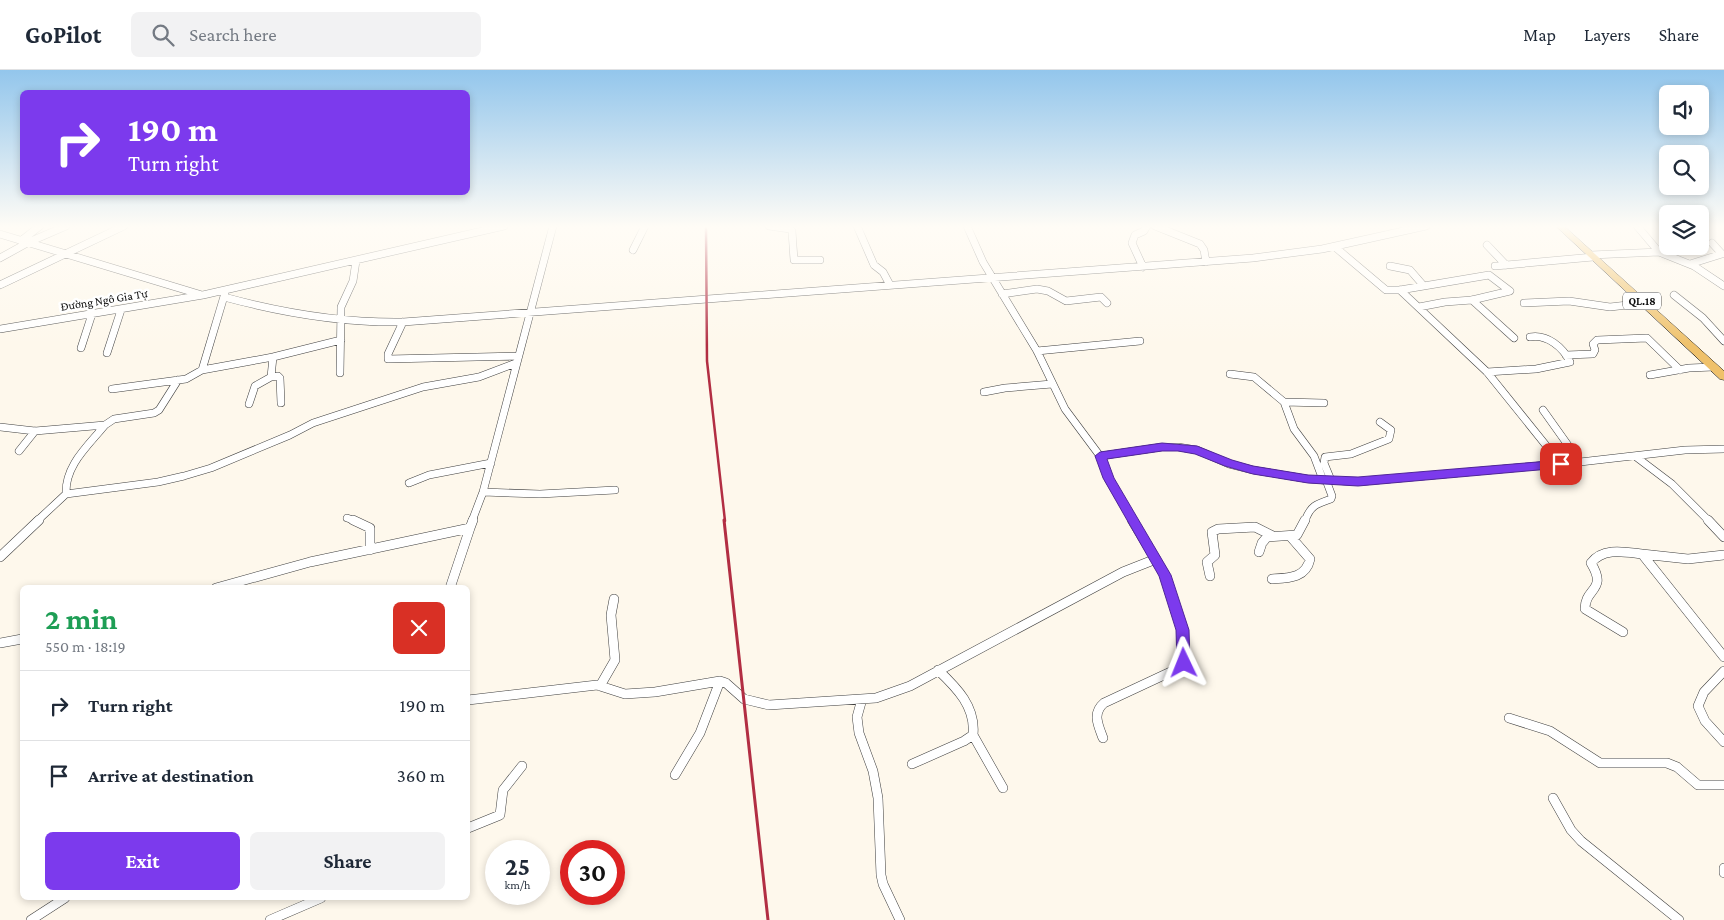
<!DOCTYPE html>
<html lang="en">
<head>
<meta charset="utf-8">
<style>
  body { margin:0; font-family:"Crimson Pro",serif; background:#f2f2f3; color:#1f2937; height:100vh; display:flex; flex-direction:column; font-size:19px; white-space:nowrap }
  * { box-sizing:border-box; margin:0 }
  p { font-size:16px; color:#747a83 }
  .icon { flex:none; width:28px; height:28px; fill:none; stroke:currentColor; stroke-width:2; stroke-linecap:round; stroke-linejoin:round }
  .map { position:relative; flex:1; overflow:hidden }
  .side { position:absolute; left:20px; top:515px; width:450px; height:315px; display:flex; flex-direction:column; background:#fff; border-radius:8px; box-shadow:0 2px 8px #0003 }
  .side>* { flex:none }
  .banner { position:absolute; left:20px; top:20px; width:450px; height:105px; border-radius:8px; box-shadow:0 2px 8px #0003; background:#7c3aed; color:#fff; overflow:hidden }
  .tools { position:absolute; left:1659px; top:15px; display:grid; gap:10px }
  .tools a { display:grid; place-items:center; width:50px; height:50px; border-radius:8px; background:#fff; box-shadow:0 2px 8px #0003; font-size:25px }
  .speed { position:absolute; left:485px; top:770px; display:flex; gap:10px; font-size:25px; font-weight:700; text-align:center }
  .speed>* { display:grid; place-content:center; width:65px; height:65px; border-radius:50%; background:#fff; box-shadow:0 2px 8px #0003; line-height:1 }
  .speed small { font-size:12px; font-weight:400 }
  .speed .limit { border:8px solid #d22; background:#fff; color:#111 }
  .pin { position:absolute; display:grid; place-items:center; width:42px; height:42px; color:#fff; margin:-21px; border-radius:10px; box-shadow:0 2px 8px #0006 }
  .me { position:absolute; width:55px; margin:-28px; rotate:358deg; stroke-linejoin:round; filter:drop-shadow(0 0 4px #0008) }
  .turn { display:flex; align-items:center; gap:18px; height:105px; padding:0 25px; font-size:22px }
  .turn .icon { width:65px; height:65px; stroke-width:2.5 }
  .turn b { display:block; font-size:35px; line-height:42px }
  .round { display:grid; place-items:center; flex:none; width:52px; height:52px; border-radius:8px; background:#f2f2f3 }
  .headline { display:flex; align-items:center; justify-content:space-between; height:85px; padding:0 25px }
  h1 { font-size:30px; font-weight:700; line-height:38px; color:#1e9e55 }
  .primary-button { display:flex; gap:10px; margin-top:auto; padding:10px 25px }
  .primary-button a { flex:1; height:58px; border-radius:8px; background:#7c3aed; color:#fff; font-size:20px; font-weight:700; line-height:58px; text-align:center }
  .primary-button a+a { background:#f2f2f3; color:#1f2937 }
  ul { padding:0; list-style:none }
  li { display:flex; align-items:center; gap:15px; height:70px; padding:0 25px; border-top:1px solid #e0e1e3 }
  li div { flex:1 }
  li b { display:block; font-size:19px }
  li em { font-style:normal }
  header { display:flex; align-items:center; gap:30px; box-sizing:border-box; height:70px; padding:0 25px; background:#fff; border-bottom:1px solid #e0e1e3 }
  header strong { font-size:24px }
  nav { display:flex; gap:28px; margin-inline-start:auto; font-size:18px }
  .search { width:350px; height:45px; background:#f2f2f3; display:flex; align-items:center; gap:12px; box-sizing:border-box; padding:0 18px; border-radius:8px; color:#747a83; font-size:19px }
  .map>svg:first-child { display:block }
</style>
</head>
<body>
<header>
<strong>GoPilot</strong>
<div class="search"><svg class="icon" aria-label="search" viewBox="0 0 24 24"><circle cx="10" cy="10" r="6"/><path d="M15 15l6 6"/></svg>Search here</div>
<nav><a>Map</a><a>Layers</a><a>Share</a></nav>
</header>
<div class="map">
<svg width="1724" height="850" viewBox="0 0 1724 850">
  <rect width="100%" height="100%" fill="#fef8ec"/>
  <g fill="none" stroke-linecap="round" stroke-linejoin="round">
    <defs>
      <path id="minor-far1" d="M 769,156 L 790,159 L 792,161 L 794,190 L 820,190
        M 857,156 L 874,195 L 883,202 L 890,215
        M 967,156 L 983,192 L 1037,281 L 1065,339 L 1100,386 L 1108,409 L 1133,451
        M 1155,156 L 1200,174 L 1204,180 L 1206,192
        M 1637,156 L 1659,182
        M 0,164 L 202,225
        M 22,170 L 40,156
        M 29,172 L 66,156
        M 1487,175 L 1506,195
        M 1335,177 L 1386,220 L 1400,220 L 1489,205 L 1510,221 L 1472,230 L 1445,232 L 1419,237
        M 633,180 L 645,156
        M 1591,185 L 1659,182 L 1694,196 L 1724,216
        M 0,188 L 29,172
        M 1690,194 L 1722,184 L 1712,173
        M 1390,196 L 1410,200 L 1423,215
        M 1495,196 L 1593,187
        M 1143,197 L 1132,173 L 1135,165 L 1144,161 L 1147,156
        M 0,215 L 124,156
        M 1400,220 L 1487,302 L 1561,394
        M 1002,224 L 1037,219 L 1048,221 L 1066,231 L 1101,227 L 1107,233
        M 1674,225 L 1703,248 L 1724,271
        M 224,227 C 283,243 341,253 403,252 L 1253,188 L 1322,179 L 1426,156
        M 1472,230 L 1514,268
        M 1524,233 L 1569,231 L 1610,237 L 1645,233
        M 403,252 L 388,284 L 388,289 L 518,286
        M 0,259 L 203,225 L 504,156
        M 81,278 L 92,244
        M 1037,281 L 1140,271
        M 107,283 L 121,240
        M 1566,285 L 1593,284 L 1595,280 L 1593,274 L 1597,270 L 1647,268 L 1680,300
        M 273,287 L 271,307 L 278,306 L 280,308 L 281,333
        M 202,300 L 225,223
        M 1487,302 L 1536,299 L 1570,292 C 1563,277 1547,264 1530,267
        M 340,303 L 341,237 L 353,211 L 356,191
        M 1230,304 L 1254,307 L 1284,332 L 1294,359 L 1314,386 L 1323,410
        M 1650,305 L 1689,298 L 1713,297
        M 112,319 L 186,309 L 202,300 L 273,287 L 341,270
        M 984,322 L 1005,318 L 1052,314
        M 1284,332 L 1324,333
        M 249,334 L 255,316 L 271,307
        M 1543,340 L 1580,392
        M 105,355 L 114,349 L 154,343 L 159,340 L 178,310
        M 0,357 L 35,361 L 105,355 C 88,376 65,395 66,424 L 37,451
        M 19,381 L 35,361
        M 1100,386 L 1162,377 L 1178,377 L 1197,380 L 1229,394 L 1253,400 L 1308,409 L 1358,412 L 1580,392 L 1685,380 L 1724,379
        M 1635,386 L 1672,414 L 1709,451
        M 1331,410 L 1324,393 L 1325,387 L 1351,384 L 1389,369 L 1391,360 L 1380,352
        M 409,413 L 429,405 L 491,393
        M 483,422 L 540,424 L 615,420
        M 66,424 L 158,412 L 184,406 L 211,398 L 290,365 L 313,353 L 423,317 L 479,307 L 516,293
        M 347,448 L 356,451
        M 472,451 L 483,422 L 553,156
        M 1305,451 C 1310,436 1316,434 1331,429 L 1332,426 L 1326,410"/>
      <path id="minor" d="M 353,450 L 370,458 L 370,480
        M 1708,450 L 1724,467
        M 1259,482 L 1262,473 L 1267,467 L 1297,465 L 1305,450
        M 1724,485 L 1688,489 L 1642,484 L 1724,587
        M 0,487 L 39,450
        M 1210,506 L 1207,492 L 1215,485 L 1212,462 L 1218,459 L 1255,457 L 1273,466
        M 1272,509 C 1289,508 1306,508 1310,489 L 1290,466
        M 216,518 L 310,492 L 470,458 L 473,450
        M 450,518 L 470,458
        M 1623,562 L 1585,539 C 1585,517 1608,521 1591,493 C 1603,477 1625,482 1642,484
        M 0,573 L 22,569
        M 1724,601 L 1704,622 L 1698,636 L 1705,651 L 1724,672
        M 600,616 L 615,590 L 611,545 L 614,529
        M 862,629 L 857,647 L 859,663 L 873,701 L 878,728 L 881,805 L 883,814 L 900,850
        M 468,630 L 597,615 L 625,624 L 655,622 L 720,611 L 726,613 L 744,629 L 769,635 L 876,628 L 910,616 L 1123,502 L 1156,489
        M 1509,648 L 1550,661 L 1600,693 L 1667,693 L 1677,697 L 1698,715 L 1724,715
        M 973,665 L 1003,718
        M 1103,668 C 1098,655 1092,643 1104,633 L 1179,598 L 1184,593 L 1183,560 L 1165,505 L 1132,450
        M 912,694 L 964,671 L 973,665 C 976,637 957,618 938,600
        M 675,705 L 700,663 L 720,611
        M 1553,728 L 1571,760 L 1581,771 L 1679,850
        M 468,758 L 500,745 L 503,720 L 522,696
        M 1724,798 L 1724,803
        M 31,850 L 65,828
        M 270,850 L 321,828"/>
      <path id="primary" d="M 1556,156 L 1564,156 L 1724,301 L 1724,310 L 1720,309 Z"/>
    </defs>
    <use href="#minor-far1" stroke="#3f3f3f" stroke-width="8"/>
    <use href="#minor" stroke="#3f3f3f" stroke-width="10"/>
    <use href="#primary" stroke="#1d1d1d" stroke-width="1"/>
    <use href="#minor-far1" stroke="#fff" stroke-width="7"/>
    <use href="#minor" stroke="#fff" stroke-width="9"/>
    <use href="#primary" fill="#efc16b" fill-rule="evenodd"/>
    <path stroke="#b22e43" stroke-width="2.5" d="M 706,156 L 707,291 L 725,451"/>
    <path stroke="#b22e43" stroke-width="3" d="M 724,450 L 768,850"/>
  </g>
  <linearGradient id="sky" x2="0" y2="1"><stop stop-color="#93c6ec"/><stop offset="0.57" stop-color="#fffcf6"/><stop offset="1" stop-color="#fffcf6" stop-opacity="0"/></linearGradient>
  <rect width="1724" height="275" fill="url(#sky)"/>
  <path fill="#7c3aed" stroke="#51269a" d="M 1162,373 L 1197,376 L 1232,390 L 1253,396 L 1308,405 L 1358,407 L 1561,390 L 1566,394 L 1561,398 L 1358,416 L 1308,413 L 1253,404 L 1225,396 L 1195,384 L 1178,381 L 1162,381 L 1107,389 L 1114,408 L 1171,505 L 1189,560 L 1190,593 L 1188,597 L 1184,599 L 1179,597 L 1177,593 L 1176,560 L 1159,506 L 1103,408 L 1095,386 L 1100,382 Z"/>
  <g text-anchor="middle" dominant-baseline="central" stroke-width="5" stroke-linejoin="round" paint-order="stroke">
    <rect fill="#fff" stroke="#555" stroke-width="1" x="1623" y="222.5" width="38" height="17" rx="4"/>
    <g font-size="11" font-weight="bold" fill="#0c0c0c">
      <text x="1642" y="231">QL.18</text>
    </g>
    <g font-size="12" fill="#0c0c0c" stroke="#fff">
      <text transform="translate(104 230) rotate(-9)">Đường Ngô Gia Tự</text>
    </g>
  </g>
</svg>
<div class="tools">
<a><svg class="icon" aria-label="sound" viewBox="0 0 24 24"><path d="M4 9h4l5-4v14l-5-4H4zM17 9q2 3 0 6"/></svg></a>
<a><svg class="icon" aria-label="search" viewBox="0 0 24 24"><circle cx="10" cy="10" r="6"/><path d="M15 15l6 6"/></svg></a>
<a><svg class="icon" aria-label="layers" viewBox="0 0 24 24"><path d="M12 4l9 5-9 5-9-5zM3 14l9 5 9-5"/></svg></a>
</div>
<div class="speed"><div>25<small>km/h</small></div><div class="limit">30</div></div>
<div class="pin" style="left:1561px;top:394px;background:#d93025"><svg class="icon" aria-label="arrive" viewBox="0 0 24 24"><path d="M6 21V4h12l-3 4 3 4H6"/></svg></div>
<svg class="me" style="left:1184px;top:593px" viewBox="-20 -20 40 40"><path d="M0-17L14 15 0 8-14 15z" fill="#7c3aed" stroke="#fff" stroke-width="4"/></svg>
<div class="banner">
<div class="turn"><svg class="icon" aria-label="right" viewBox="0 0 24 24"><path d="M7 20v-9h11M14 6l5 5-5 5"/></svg><div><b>190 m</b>Turn right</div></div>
</div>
<section class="side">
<div class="headline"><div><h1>2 min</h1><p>550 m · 18:19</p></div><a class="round" style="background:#d93025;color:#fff"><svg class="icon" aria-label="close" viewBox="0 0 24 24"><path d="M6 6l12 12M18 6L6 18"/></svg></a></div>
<ul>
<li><svg class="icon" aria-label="right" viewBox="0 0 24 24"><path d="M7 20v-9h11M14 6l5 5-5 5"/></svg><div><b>Turn right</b></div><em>190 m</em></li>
<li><svg class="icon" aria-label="arrive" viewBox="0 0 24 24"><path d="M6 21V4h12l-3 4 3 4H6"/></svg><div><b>Arrive at destination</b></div><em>360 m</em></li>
</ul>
<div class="primary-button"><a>Exit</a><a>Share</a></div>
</section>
</div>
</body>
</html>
